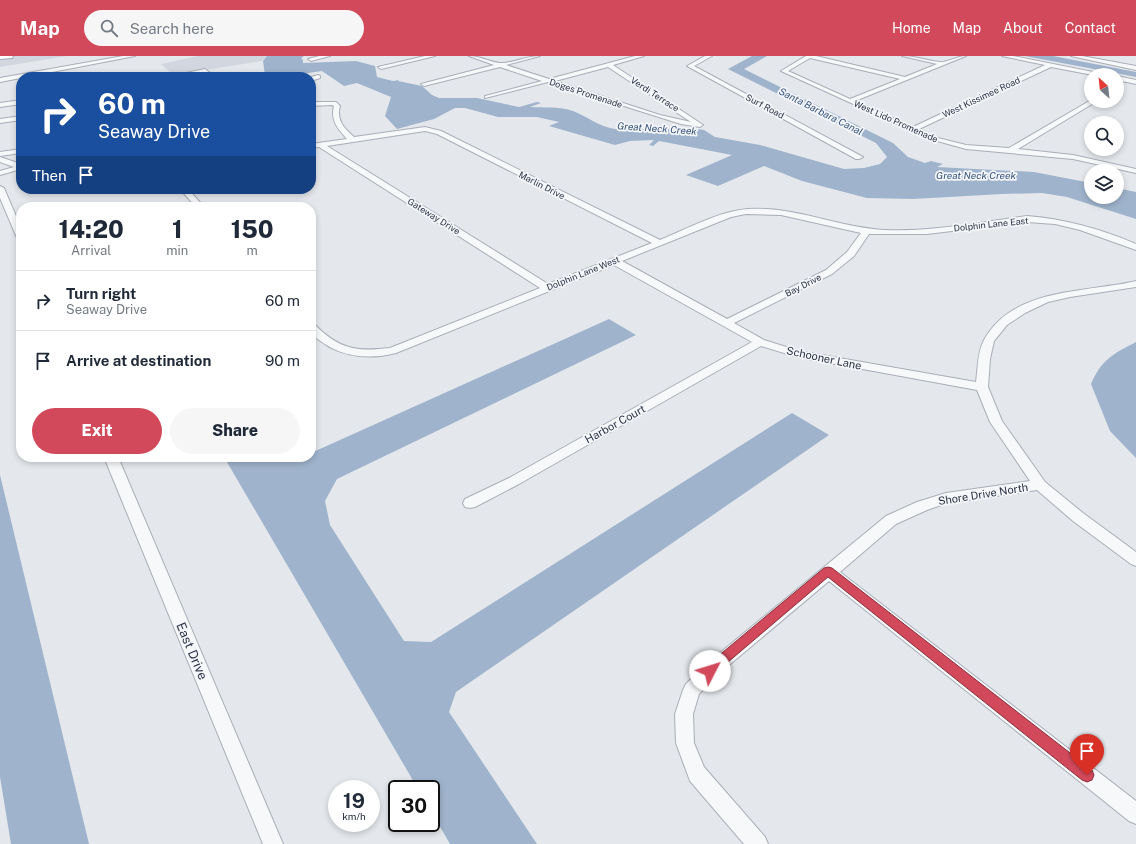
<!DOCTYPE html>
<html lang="en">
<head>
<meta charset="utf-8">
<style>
  body { margin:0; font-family:"Public Sans",sans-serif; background:#f6f6f7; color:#1f2937; height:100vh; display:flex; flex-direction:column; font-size:15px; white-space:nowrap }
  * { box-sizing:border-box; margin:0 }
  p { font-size:13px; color:#747a83 }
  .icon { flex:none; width:22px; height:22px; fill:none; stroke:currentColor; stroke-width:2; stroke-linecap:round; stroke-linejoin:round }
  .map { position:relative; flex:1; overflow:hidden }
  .side { position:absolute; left:16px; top:146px; width:300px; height:260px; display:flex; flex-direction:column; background:#fff; border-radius:16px; box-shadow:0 2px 6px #0003 }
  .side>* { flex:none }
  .top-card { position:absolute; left:16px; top:16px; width:300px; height:122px; border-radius:16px; box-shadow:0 2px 6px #0003; background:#1a4fa0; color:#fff; overflow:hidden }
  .needle { width:26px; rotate:333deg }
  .fabs { position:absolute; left:1084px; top:12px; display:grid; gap:8px }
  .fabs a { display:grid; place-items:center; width:40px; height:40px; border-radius:50%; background:#fff; box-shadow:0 2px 6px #0003; font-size:20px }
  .speed { position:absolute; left:328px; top:724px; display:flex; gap:8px; font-size:20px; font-weight:700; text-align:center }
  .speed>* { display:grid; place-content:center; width:52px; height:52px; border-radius:50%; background:#fff; box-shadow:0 2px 6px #0003; line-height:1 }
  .speed small { font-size:10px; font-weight:400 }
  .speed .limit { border:2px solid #111; border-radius:6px; background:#fff; color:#111 }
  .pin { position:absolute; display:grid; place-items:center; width:34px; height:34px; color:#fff; margin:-41px -17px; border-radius:50% 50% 50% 0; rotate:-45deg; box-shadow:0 0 4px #0007 }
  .pin .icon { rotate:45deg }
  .me { position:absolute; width:44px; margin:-22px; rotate:50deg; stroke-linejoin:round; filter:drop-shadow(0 0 3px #0008) }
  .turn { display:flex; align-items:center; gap:14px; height:84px; padding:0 16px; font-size:18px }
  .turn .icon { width:52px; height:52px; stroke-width:2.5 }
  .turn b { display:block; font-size:28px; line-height:34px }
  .then { display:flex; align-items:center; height:38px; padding:0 16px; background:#0003; gap:8px; font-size:15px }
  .eta { display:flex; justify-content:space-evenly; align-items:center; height:68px; text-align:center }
  .eta b { font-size:24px; font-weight:800; line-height:28px }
  .cta { display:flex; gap:8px; margin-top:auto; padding:8px 16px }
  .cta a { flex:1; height:46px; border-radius:24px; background:#d1495b; color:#fff; font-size:16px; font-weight:800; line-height:46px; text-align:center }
  .cta a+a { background:#f6f6f7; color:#1f2937 }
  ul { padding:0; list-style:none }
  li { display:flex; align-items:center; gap:12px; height:60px; padding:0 16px; border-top:1px solid #e0e1e3 }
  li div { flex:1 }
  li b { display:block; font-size:15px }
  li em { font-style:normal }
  header { display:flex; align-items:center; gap:24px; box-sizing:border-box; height:56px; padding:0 20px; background:#d1495b; color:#fff }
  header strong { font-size:19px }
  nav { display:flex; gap:22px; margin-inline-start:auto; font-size:14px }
  .search { width:280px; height:36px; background:#f6f6f7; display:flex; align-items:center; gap:10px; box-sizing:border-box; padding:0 14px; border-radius:22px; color:#747a83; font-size:15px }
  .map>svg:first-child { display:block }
</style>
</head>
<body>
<header>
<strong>Map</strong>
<div class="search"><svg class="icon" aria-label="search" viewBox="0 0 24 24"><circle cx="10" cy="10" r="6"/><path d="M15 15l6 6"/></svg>Search here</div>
<nav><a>Home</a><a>Map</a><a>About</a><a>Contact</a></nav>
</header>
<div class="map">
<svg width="1136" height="788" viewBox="0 0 1136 788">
  <rect width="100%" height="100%" fill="#e4e7ec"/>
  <path fill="#d2d6de" d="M 0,0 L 67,0 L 0,11 Z
    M 198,0 L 267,0 L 262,5 L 173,19 L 161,8 Z"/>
  <path fill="#9fb4cc" d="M 267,0 L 304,0 L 301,2 L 303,4 L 303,7 L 356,5 L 375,10 L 377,21 L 393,25 L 399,24 L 398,25 L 422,30 L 432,39 L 439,42 L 477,42 L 519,51 L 537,46 L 541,47 L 530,51 C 544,52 559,50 573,55 C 587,60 599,71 615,73 C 638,77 663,68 686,74 L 691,72 L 704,74 L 715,81 L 760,89 L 844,113 L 864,112 L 880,108 L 887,101 L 876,87 L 728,13 L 752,0 L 767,0 L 744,13 L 893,87 L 908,101 L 925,107 L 931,105 L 943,108 L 937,111 L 1034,116 L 1091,127 L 1091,141 L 1117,141 L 1117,132 L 1136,136 L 1136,163 L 1067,141 L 1042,137 L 1002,138 L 913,143 L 867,142 L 802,125 L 764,110 L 718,130 L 686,119 L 732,99 L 659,85 L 653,90 L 649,89 L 654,84 L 630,85 L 615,89 L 549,70 L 559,66 L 537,61 L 498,61 L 465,52 L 455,52 L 434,63 L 397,73 L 385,60 L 391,41 L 357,27 L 344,30 L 322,15 L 280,21 L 262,21 L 265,20 L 263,5 Z
    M 1025,0 L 1053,0 L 1136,16 L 1136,21 Z
    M 609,263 L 636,279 L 337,423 L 325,445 L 330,469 L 404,585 L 431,586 L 792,357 L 829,379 L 456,636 L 449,656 L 537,788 L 450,788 L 431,755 L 431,733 L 418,733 L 224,401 L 311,401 L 311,397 Z
    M 1136,286 L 1136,402 L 1110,375 L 1091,328 C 1102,303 1113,298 1136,286 Z
    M 0,419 L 89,788 L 11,788 L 0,721 Z"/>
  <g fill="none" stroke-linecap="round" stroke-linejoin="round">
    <defs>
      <path id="minor" d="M 123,0 L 135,0 L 0,26 L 0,22 Z
        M 319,0 L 330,0 L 311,5 L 308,3 Z
        M 425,0 L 435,0 L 381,13 L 378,11 Z
        M 469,0 C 480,0 489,6 500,7 C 510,8 527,0 540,0 L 506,9 L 549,23 L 635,0 L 644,0 L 613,9 L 703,69 L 700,71 L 681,68 L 548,26 L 485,42 L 485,40 L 542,25 L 500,11 L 424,30 L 421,28 L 494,9 ZM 608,11 L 691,66 L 660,59 L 555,25 Z
        M 705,0 L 712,0 L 694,10 L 863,101 L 859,103 L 856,103 L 687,10 Z
        M 806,0 L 816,0 L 905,21 L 937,8 L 902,0 C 916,0 928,5 941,6 C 949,6 957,0 966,0 L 855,45 L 913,71 L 1045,9 L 1002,0 L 1013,0 L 1103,18 L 1104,19 L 1093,19 L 1051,11 L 919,73 L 934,81 L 966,89 L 1009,92 L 1091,44 L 1097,45 L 1018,93 L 1073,99 L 1136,113 L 1136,117 L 1073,103 L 966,93 L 930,83 L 781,15 ZM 810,2 L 900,23 L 850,43 L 788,15 Z
        M 1071,0 L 1082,0 L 1136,10 L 1136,14 Z
        M 205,13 L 215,21 L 209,21 L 204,17 L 180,21 L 167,21 Z
        M 318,19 L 320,20 L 320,22 L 311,25 L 311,21 Z
        M 1117,20 L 1136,24 L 1136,28 L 1117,24 Z
        M 21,44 L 21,48 L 0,51 L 0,47 Z
        M 311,46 L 336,46 L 340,50 C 336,64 344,72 354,81 L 425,71 L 441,75 L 660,184 C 687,173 719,155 748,153 C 795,150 839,172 885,174 C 933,176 980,166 1027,160 C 1065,163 1101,173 1136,188 L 1136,194 L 1080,174 L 1055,168 L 1027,166 L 927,178 L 869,178 L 854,200 L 832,218 L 734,267 L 764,284 L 799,295 L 976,326 C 978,313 977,297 984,284 C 1013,231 1086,237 1136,225 L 1136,231 L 1070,241 L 1048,246 L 1025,257 L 1007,269 L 994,285 L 990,303 L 988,331 L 1002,365 L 1045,426 L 1083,457 L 1136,496 L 1136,510 L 1131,508 L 1073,465 L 1037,434 L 947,447 L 927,454 L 896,468 L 840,516 L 1136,745 L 1136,768 L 1129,765 L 829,525 L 716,620 L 699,638 L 693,658 L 694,687 L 704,711 L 765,781 L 768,788 L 744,788 L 690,725 L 676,687 L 675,658 L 683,634 L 686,628 L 704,610 L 886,460 L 917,446 L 946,437 L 1030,425 L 990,366 L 977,334 L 797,301 L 761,290 L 519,428 L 475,451 L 470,452 L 465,451 L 463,447 L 465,443 L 509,422 L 752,286 L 614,209 L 396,297 C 365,305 334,300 311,277 L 311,268 L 315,269 C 339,293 356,296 390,292 L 540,232 L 319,91 L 311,92 L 311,88 L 347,83 C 338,73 330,64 334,50 L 332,49 L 311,50 ZM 425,75 L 437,78 L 652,187 L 548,228 L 327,90 ZM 746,158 L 781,159 L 861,177 L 847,196 L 826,214 L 727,263 L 622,205 L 731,161 Z
        M 21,60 L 21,64 L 0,67 L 0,63 Z
        M 21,93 L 21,97 L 0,100 L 0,96 Z
        M 0,101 L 21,108 L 21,113 L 0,119 L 0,115 L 14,111 L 0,106 Z
        M 0,130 L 4,132 L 21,172 L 21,185 L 17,182 L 0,142 Z
        M 180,133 L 188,133 L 204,151 L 196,151 Z
        M 104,401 L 118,401 L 283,788 L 263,788 Z"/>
      <path id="primary" d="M 0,0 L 13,0 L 12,2 L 0,3 Z"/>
    </defs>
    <use href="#minor" stroke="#a9aeb7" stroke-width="2"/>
    <use href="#primary" stroke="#a3abb8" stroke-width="2"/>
    <use href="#minor" fill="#f7f8fa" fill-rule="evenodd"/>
    <use href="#primary" fill="#fff" fill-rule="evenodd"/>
  </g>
  <path fill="#d1495b" stroke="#882f3b" d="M 828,511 L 832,512 L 1092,714 L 1094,719 L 1092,724 L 1087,726 L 1082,724 L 828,521 L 714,618 L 710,620 L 705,618 L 704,615 L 705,611 L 824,512 Z"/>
  <g text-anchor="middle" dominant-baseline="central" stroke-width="3.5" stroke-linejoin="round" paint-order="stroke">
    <g font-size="9" fill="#2b3445" stroke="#f4f6f9">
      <text transform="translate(586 37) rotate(18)">Doges Promenade</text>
      <text transform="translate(655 38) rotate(33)">Verdi Terrace</text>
      <text transform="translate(981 41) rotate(-25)">West Kissimee Road</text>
      <text transform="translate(765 50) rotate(28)">Surf Road</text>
      <text transform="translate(896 65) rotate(24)">West Lido Promenade</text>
      <text transform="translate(542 129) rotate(27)">Marlin Drive</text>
      <text transform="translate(434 160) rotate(32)">Gateway Drive</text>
      <text transform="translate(991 168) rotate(-6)">Dolphin Lane East</text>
      <text transform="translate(583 217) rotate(-22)">Dolphin Lane West</text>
      <text transform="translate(803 229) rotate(-27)">Bay Drive</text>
    </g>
    <g font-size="10" font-style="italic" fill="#34527a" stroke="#f4f6f9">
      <text transform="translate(821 55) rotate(27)">Santa Barbara Canal</text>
      <text transform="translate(657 72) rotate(4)">Great Neck Creek</text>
      <text x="976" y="119">Great Neck Creek</text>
    </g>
    <g font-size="11" fill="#2b3445" stroke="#f4f6f9">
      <text transform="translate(824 302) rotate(12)">Schooner Lane</text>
      <text transform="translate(615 368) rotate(-29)">Harbor Court</text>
      <text transform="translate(983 438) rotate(-9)">Shore Drive North</text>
    </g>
    <g font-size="13" fill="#2b3445" stroke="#f4f6f9">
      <text transform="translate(192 595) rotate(67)">East Drive</text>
    </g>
  </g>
</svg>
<div class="fabs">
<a><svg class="needle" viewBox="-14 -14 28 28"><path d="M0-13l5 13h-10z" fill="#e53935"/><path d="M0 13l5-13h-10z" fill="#747a83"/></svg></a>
<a><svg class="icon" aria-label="search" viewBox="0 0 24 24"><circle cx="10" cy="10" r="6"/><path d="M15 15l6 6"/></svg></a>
<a><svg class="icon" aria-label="layers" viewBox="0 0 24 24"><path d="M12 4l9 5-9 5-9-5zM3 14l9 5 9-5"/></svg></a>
</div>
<div class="speed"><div>19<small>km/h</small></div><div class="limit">30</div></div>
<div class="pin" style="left:1087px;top:719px;background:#d93025"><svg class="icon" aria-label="arrive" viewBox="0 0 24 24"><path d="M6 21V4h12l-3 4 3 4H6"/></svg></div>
<svg class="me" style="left:710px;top:615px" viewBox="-20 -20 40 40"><circle r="19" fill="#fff"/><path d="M0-13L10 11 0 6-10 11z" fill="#d1495b"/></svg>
<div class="top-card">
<div class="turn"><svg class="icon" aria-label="right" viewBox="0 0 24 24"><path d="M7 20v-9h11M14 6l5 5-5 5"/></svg><div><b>60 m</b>Seaway Drive</div></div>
<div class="then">Then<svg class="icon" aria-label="arrive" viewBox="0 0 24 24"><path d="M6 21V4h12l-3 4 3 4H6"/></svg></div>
</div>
<section class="side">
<div class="eta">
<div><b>14:20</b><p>Arrival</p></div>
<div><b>1</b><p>min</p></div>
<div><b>150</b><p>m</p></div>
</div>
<ul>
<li><svg class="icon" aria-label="right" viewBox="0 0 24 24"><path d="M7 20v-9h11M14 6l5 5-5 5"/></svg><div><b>Turn right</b><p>Seaway Drive</p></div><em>60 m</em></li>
<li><svg class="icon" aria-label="arrive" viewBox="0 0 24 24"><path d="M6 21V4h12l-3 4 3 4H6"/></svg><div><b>Arrive at destination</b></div><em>90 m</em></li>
</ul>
<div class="cta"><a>Exit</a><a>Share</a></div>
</section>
</div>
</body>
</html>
